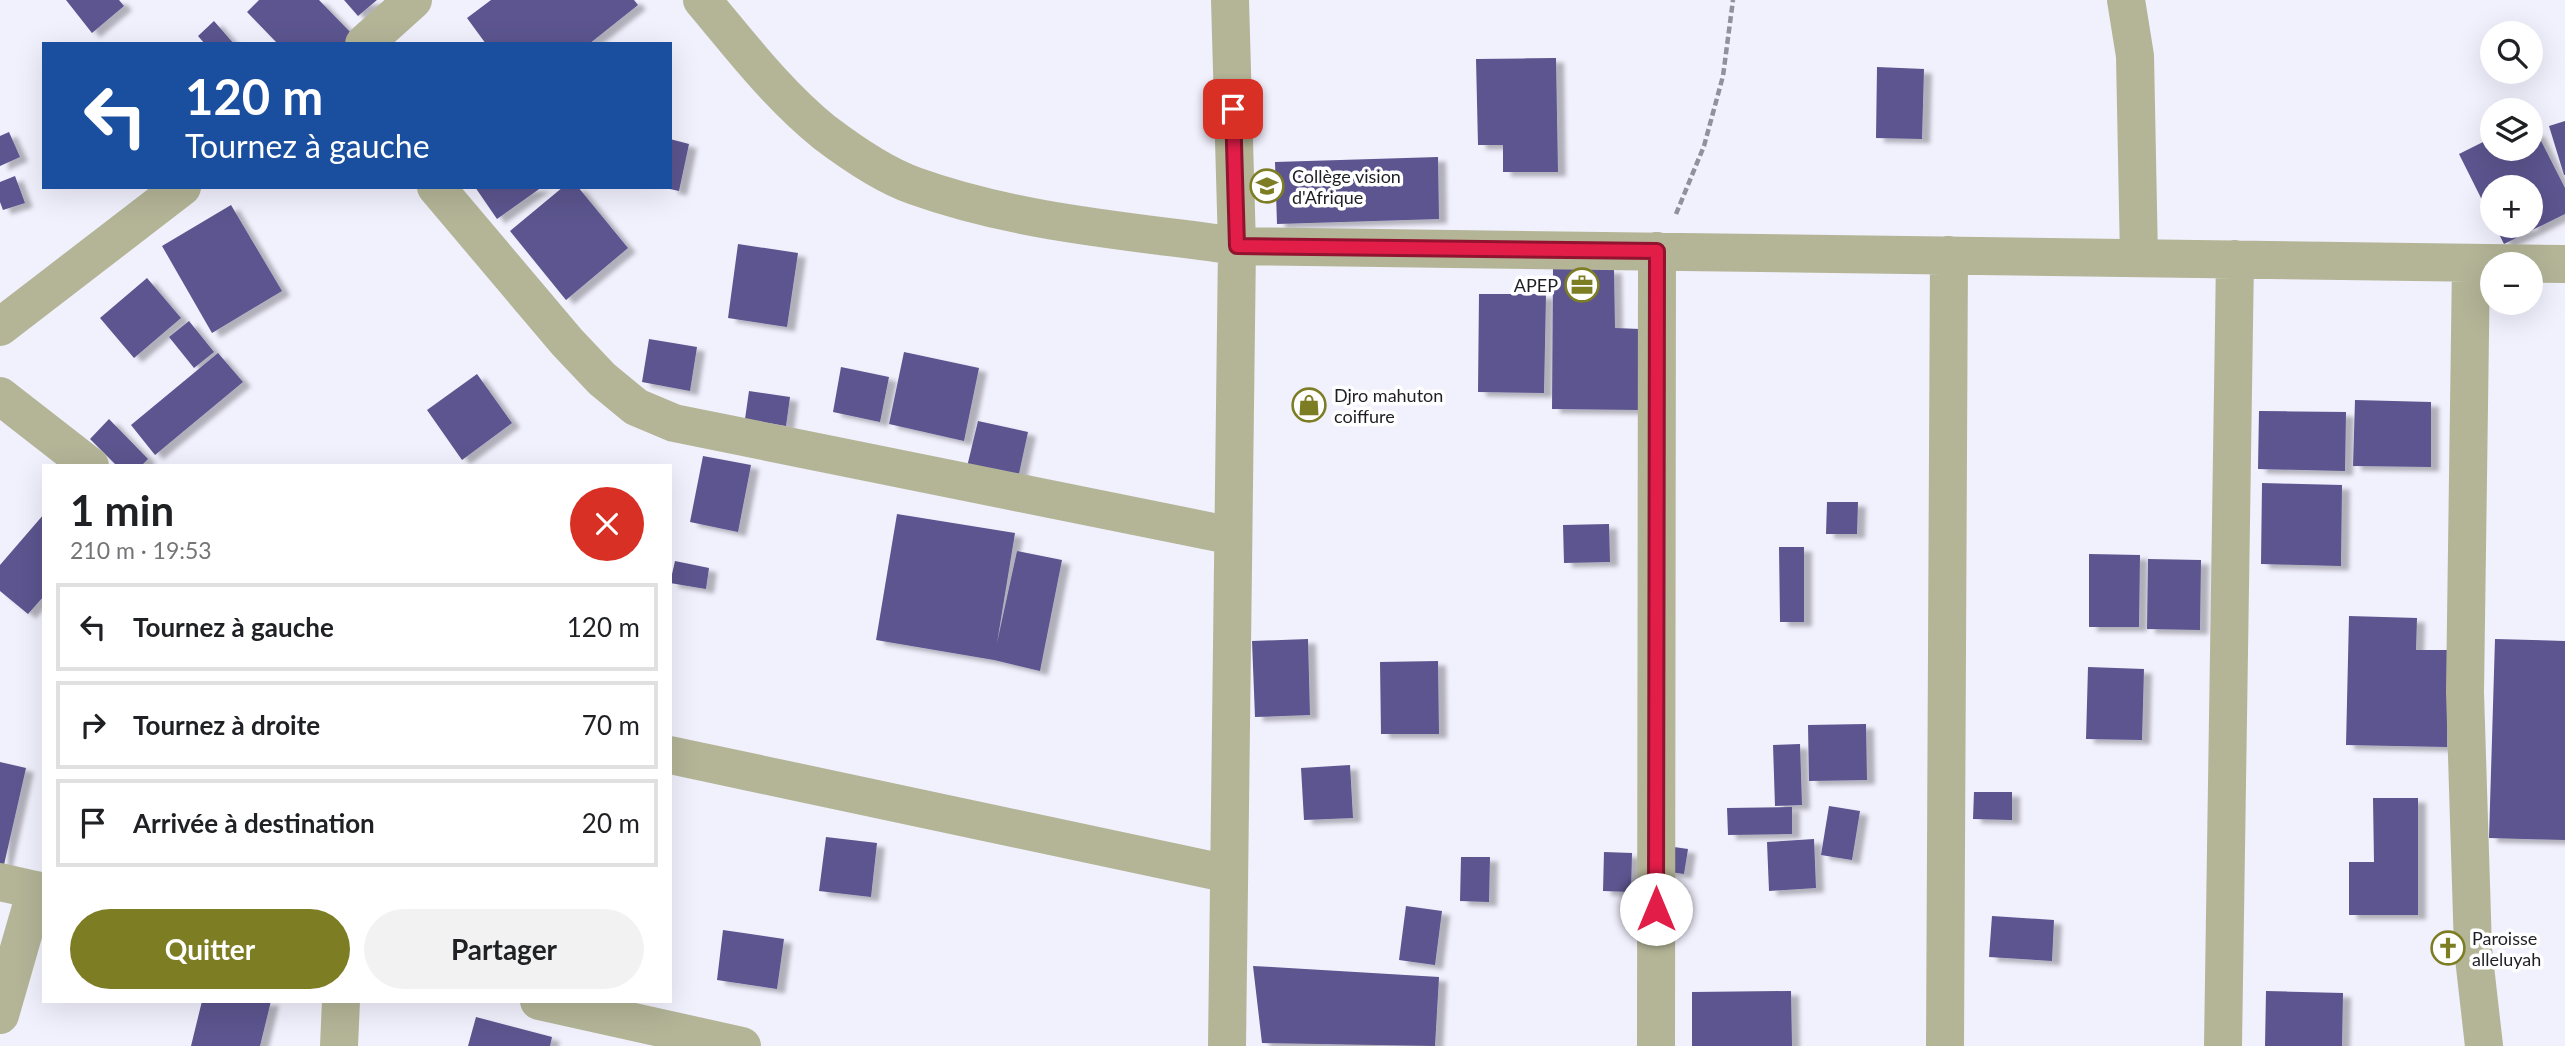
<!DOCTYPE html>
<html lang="fr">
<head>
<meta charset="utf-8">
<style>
  body { margin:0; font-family:Lato,sans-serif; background:#f2f2f2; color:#202124; height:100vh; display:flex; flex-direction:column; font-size:26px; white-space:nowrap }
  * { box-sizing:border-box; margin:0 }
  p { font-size:23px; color:#757577 }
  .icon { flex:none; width:38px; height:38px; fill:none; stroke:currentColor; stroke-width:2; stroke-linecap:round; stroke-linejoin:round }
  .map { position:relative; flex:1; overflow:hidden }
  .side { position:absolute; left:42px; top:464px; width:630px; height:539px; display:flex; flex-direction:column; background:#fff; border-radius:0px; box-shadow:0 7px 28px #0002 }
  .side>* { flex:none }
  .top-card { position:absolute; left:42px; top:42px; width:630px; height:147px; border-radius:0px; box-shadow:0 7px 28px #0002; background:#1a4fa0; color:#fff; overflow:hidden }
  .buttons { position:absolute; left:2480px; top:21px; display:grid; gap:14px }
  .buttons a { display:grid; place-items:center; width:63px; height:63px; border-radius:50%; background:#fff; box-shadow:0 7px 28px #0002; font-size:35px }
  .pin { position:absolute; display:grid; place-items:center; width:60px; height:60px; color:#fff; margin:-30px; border-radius:14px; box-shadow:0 4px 10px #0006 }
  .me { position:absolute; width:77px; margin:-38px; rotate:0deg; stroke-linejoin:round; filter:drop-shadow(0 0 5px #0008) }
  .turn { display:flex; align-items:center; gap:24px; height:147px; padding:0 28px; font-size:32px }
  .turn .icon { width:91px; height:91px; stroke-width:2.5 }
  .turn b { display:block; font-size:49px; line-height:60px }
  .round { display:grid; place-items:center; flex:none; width:74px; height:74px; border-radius:37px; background:#f2f2f2 }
  .summary { display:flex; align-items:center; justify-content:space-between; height:119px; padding:0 28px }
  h1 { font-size:42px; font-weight:700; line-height:52px }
  .button { display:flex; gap:14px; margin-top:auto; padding:14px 28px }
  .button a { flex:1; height:80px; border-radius:42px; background:#7d7d24; color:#fff; font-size:28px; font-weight:700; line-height:80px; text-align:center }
  .button a+a { background:#f2f2f2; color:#202124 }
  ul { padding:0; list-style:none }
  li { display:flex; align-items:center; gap:21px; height:88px; margin:0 14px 10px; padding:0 14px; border:4px solid #e0e0e0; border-radius:0px }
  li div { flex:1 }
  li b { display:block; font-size:26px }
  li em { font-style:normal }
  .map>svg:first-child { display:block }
</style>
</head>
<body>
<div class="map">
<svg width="2565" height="1046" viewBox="0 0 2565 1046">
  <defs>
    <filter id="shadow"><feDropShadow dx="8" dy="4.5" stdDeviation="2" flood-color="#0004"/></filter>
  </defs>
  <rect width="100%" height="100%" fill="#f1f0fd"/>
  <path fill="#5c558f" filter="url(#shadow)" d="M 66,0 L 119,0 L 124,6 L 92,33 Z
    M 259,0 L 319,0 L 354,36 L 346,44 L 278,44 L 247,12 Z
    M 344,0 L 377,0 L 358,16 Z
    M 491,0 L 634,0 L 638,5 L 589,44 L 486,44 L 467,18 Z
    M 214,21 L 234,44 L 205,44 L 198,36 Z
    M 1556,58 L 1558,172 L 1503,172 L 1503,145 L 1478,145 L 1476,59 Z
    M 1877,67 L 1924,69 L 1922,139 L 1876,138 Z
    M 2565,121 L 2565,175 L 2564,175 L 2549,126 Z
    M 2536,131 L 2565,188 L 2565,214 L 2504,244 L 2495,226 L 2530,226 L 2530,187 L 2492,187 L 2492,220 L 2459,154 L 2485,141 L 2492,154 L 2502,149 L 2530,149 L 2530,134 Z
    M 9,132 L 20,157 L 0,166 L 0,136 Z
    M 670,139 L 689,144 L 679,191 L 670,189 Z
    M 1438,157 L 1439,219 L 1277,224 L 1275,162 Z
    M 15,176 L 25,203 L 3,210 L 0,202 L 0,182 Z
    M 475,187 L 542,187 L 497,219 Z
    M 563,187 L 578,187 L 628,248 L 566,300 L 510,231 Z
    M 231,205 L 282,291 L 212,333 L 162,246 Z
    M 738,244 L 798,253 L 787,327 L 728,318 Z
    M 1553,269 L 1614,269 L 1615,328 L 1640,329 L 1639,410 L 1552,409 Z
    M 147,278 L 181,318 L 134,358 L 100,318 Z
    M 1479,294 L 1546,294 L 1544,393 L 1478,392 Z
    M 189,321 L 214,352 L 194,368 L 169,337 Z
    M 649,339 L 697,347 L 690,391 L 642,382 Z
    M 904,352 L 979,368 L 964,441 L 889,424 Z
    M 218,353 L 243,382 L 155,455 L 131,425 Z
    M 841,367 L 889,377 L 880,422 L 833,412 Z
    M 477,374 L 512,423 L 462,460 L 427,410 Z
    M 749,391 L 790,397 L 786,426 L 745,419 Z
    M 2355,400 L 2431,402 L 2431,467 L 2353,466 Z
    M 2259,411 L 2346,412 L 2345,471 L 2258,469 Z
    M 109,419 L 148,459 L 141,466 L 117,466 L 90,439 Z
    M 978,421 L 1028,432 L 1017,483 L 966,471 Z
    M 703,456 L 751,465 L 738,532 L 690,522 Z
    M 2262,483 L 2342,485 L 2341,566 L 2261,564 Z
    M 1827,502 L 1858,502 L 1857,534 L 1826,534 Z
    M 44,514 L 44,596 L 28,614 L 0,591 L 0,565 Z
    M 897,514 L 1015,533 L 997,643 L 1017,551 L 1062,560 L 1040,671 L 994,660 L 876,640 Z
    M 1609,524 L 1610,562 L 1564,563 L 1563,525 Z
    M 1779,547 L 1804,547 L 1804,622 L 1780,622 Z
    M 2089,554 L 2140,555 L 2139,627 L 2089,627 Z
    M 2148,559 L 2201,560 L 2200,630 L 2147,629 Z
    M 675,561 L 709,568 L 706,589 L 670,583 Z
    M 2349,616 L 2417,618 L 2416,650 L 2448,650 L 2447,747 L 2346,745 Z
    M 1308,639 L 1310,715 L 1255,717 L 1252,641 Z
    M 2495,639 L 2565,641 L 2565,840 L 2489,838 Z
    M 1438,661 L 1439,734 L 1381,734 L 1380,662 Z
    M 2088,667 L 2144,669 L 2142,740 L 2086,739 Z
    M 1866,724 L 1867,780 L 1809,781 L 1808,725 Z
    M 1800,744 L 1802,805 L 1775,806 L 1773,745 Z
    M 0,762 L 26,768 L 1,878 L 0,878 Z
    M 1350,765 L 1353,818 L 1304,820 L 1301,768 Z
    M 1974,792 L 2012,792 L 2012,820 L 1973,819 Z
    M 2373,798 L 2418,798 L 2418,915 L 2349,915 L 2349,862 L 2374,862 Z
    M 1829,806 L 1860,811 L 1852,860 L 1821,855 Z
    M 1792,807 L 1792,834 L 1728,835 L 1727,808 Z
    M 826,837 L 877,843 L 871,897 L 819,891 Z
    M 1814,839 L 1816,888 L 1769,891 L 1767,842 Z
    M 1667,846 L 1688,849 L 1684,874 L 1663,871 Z
    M 1604,852 L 1632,853 L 1631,892 L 1603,891 Z
    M 1461,857 L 1490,857 L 1489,902 L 1460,901 Z
    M 1406,906 L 1442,911 L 1435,965 L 1399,960 Z
    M 1992,916 L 2054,920 L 2052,961 L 1989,957 Z
    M 723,930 L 784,939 L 777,989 L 717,980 Z
    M 1253,966 L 1439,977 L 1435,1046 L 1262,1043 Z
    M 1791,991 L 1792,1046 L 1692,1046 L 1692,992 Z
    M 2266,991 L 2343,993 L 2342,1046 L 2265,1046 Z
    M 202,1001 L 271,1001 L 260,1046 L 191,1046 Z
    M 476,1017 L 552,1037 L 550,1046 L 468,1046 Z"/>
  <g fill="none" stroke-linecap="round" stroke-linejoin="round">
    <path stroke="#91919b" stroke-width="4.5" stroke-dasharray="7 3.5" stroke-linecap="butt" d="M 1676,214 L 1704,146 L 1723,76 L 1733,0"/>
    <path stroke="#b4b597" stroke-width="38" d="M 702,0 C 740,45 777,94 824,132 C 849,151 886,176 915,186 C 1018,223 1130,231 1237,246 L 2565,264
      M 2126,0 L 2135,56 L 2139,258
      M 364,44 L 413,0
      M 436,187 L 567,342 L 602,379 L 636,407 L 674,423 L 1233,536
      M 2471,263 L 2465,692 L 2473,949 L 2484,1046
      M 0,327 L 182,187
      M 0,396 L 90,466
      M 670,755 L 1229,874
      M 0,882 L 44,892
      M 539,1001 L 742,1046
      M 0,1015 L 36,890
      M 339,1046 L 341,1001
      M 1227,1046 L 1237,246 L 1230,0
      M 1656,1046 L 1657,251
      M 1945,1046 L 1949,255
      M 2223,1046 L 2235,259"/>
  </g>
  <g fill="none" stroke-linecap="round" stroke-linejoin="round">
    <defs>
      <path id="route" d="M 1233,109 L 1237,246 L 1657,251 L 1656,909"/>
    </defs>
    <use href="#route" stroke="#92132f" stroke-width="18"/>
    <use href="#route" stroke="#e11d48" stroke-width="12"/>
  </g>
  <defs>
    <symbol id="school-ring" viewBox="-11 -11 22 22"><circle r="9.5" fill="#fff" stroke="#7d7d24" stroke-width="1.5"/><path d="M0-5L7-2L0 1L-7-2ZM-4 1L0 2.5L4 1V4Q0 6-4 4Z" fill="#7d7d24"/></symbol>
    <symbol id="office-ring" viewBox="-11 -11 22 22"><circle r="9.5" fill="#fff" stroke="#7d7d24" stroke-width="1.5"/><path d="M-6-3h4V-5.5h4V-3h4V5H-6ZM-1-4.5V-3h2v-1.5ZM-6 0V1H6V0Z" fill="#7d7d24"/></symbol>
    <symbol id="shop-ring" viewBox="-11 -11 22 22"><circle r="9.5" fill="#fff" stroke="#7d7d24" stroke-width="1.5"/><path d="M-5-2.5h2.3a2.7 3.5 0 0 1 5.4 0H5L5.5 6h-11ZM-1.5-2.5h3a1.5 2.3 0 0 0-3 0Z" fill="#7d7d24"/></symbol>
    <symbol id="church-ring" viewBox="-11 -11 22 22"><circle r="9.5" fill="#fff" stroke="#7d7d24" stroke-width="1.5"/><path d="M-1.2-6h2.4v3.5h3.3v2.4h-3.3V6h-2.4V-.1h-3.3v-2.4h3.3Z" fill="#7d7d24"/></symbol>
  </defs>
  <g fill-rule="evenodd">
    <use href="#school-ring" x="1248" y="167" width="38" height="38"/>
    <use href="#office-ring" x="1563" y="266" width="38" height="38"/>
    <use href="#shop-ring" x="1290" y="386" width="38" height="38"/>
    <use href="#church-ring" x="2429" y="929" width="38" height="38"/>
  </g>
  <g text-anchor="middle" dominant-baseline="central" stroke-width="7" stroke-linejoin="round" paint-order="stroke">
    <g font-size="18" fill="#1e1e24" stroke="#fff" text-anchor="start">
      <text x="1292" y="176">Collège vision<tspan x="1292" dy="21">d'Afrique</tspan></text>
      <text x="1558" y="285" text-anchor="end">APEP</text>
      <text x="1334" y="395">Djro mahuton<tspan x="1334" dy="21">coiffure</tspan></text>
      <text x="2472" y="938">Paroisse<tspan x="2472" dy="21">alleluyah</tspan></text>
    </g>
  </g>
</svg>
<div class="buttons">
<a><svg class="icon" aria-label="search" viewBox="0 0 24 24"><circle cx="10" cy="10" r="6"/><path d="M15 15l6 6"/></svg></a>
<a><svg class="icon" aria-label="layers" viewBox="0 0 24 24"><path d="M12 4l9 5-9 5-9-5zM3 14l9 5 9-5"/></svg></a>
<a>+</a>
<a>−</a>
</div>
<div class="pin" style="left:1233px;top:109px;background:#d93025"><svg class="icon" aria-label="arrive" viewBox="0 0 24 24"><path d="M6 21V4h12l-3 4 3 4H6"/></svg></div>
<svg class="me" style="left:1656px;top:909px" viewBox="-20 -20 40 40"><circle r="19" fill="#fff"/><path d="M0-13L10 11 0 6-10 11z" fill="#e11d48"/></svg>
<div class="top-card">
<div class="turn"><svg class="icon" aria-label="left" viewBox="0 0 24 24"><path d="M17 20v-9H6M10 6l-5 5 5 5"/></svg><div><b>120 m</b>Tournez à gauche</div></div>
</div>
<section class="side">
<div class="summary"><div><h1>1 min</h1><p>210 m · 19:53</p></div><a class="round" style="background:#d93025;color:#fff"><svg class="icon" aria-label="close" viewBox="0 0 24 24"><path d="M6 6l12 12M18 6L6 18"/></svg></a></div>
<ul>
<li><svg class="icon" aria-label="left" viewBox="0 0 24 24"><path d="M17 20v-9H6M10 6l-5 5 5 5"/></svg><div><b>Tournez à gauche</b></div><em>120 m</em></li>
<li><svg class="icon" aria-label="right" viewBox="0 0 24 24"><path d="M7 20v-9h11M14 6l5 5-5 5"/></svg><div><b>Tournez à droite</b></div><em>70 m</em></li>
<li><svg class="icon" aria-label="arrive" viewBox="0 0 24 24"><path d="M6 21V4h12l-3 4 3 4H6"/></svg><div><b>Arrivée à destination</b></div><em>20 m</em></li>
</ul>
<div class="button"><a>Quitter</a><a>Partager</a></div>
</section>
</div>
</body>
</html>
